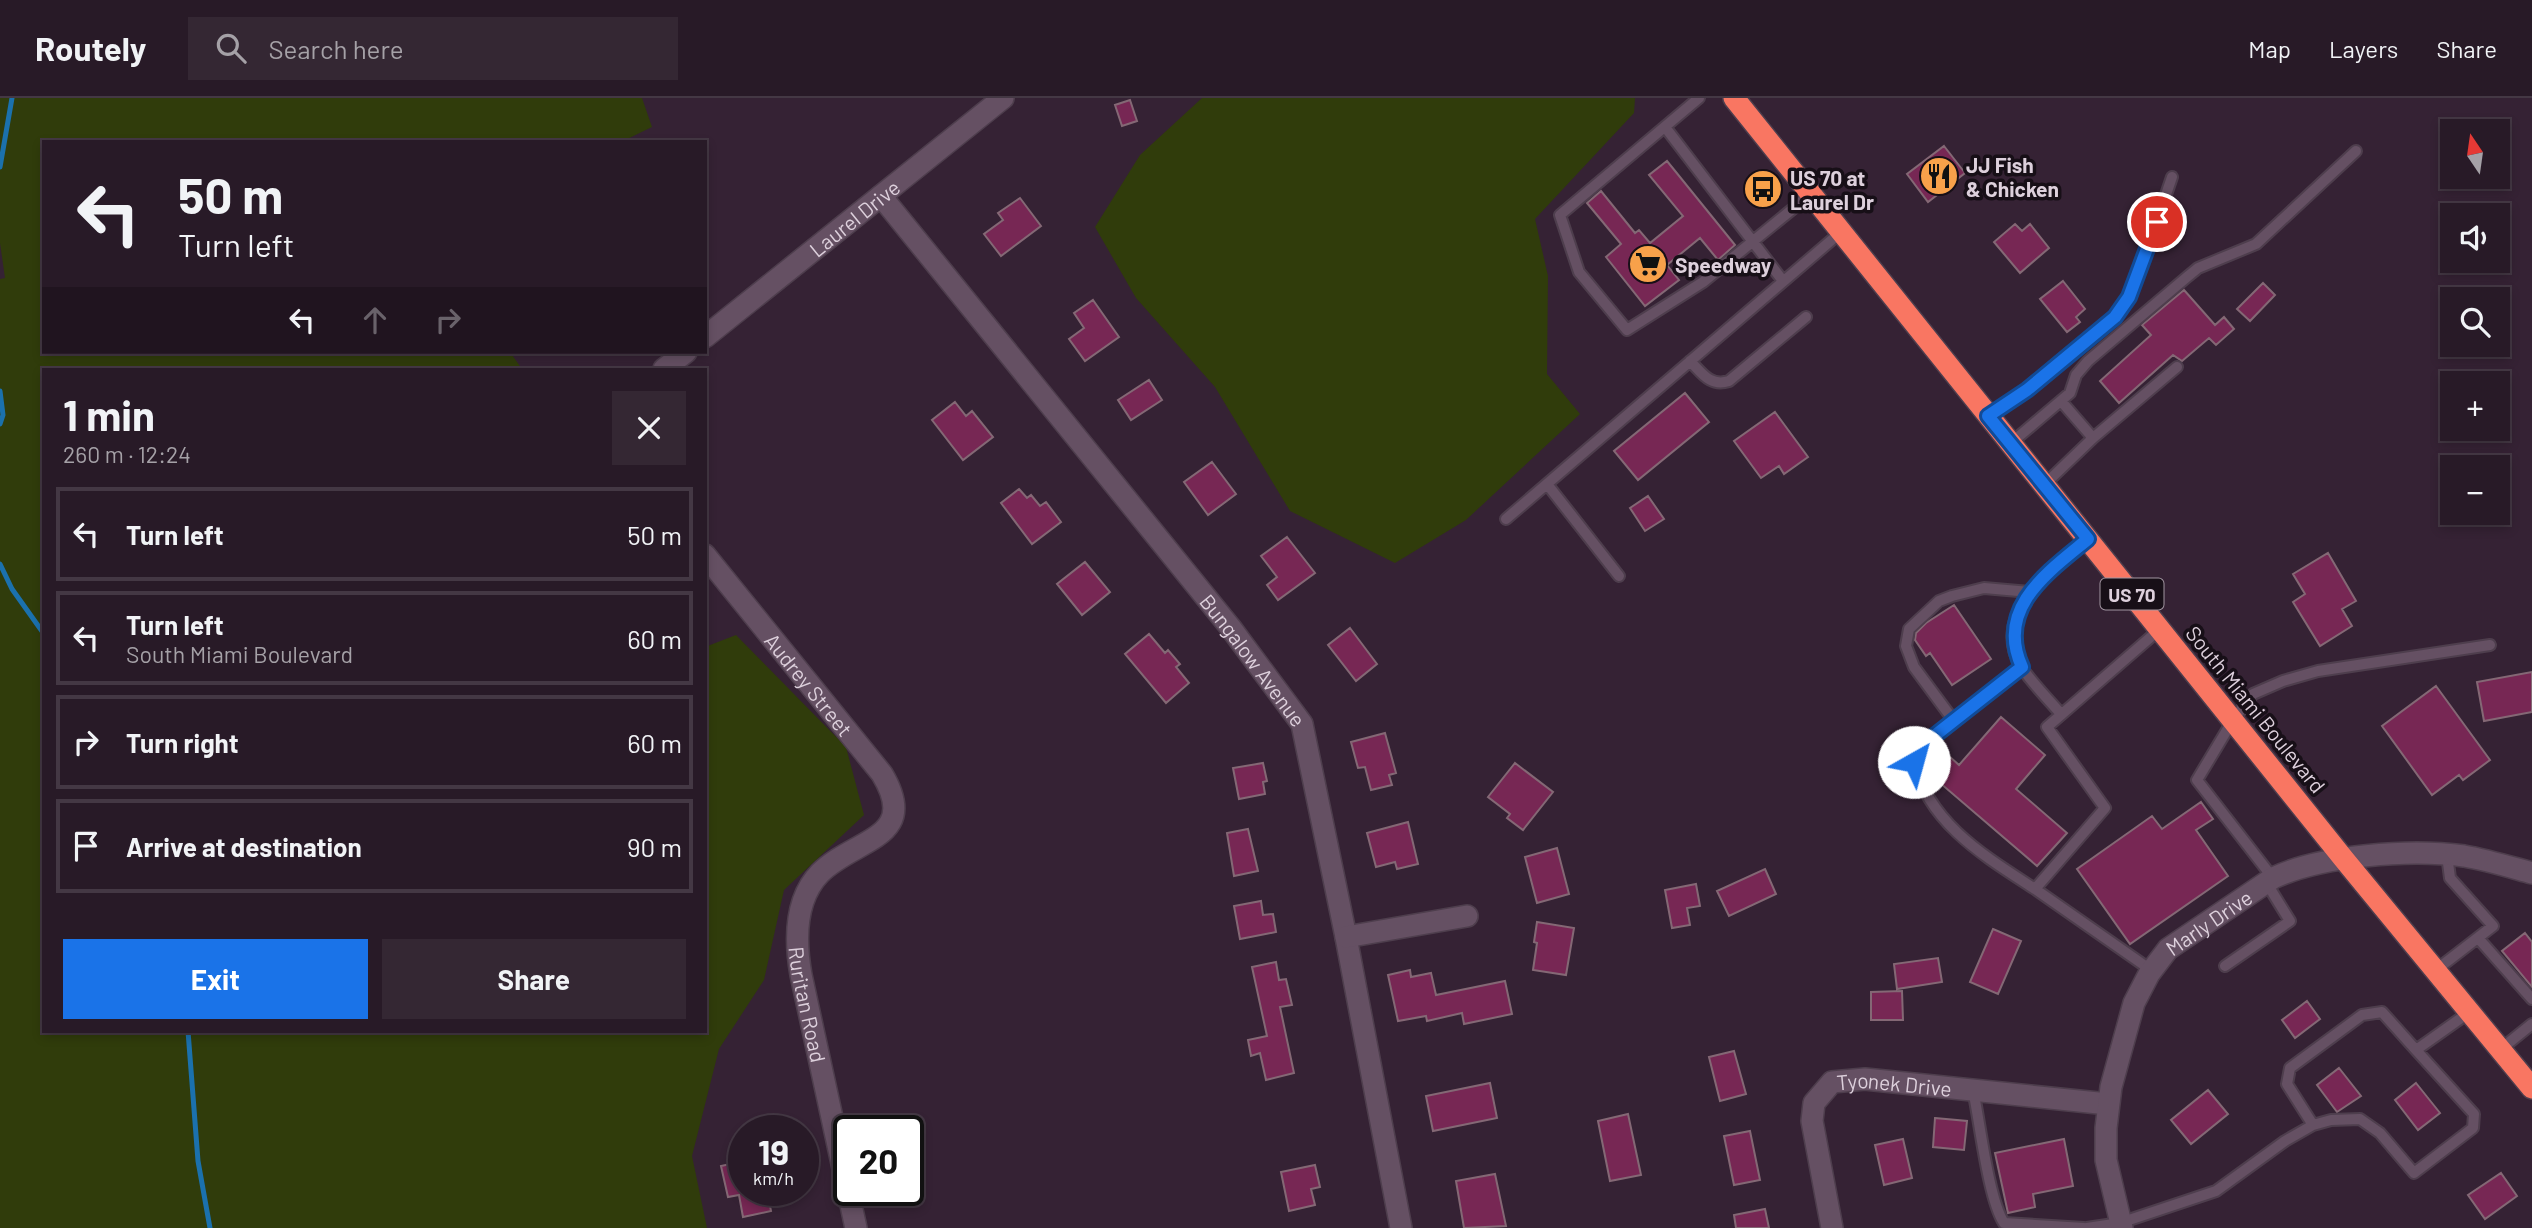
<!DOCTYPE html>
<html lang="en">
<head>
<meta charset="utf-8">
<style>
  body { margin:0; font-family:Barlow,sans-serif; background:#342733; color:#f1f3f6; height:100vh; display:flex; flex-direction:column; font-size:26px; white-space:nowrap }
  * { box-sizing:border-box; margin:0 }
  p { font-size:23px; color:#a5a1a7 }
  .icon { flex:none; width:38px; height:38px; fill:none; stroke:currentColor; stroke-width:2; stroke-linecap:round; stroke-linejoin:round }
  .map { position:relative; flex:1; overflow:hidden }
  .drawer { position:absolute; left:42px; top:270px; width:665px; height:665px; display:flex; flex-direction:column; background:#281a27; border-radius:0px; box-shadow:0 4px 10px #0003,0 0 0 2px #443844 }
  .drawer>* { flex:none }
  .guide { position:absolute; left:42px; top:42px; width:665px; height:214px; border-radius:0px; box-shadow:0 4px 10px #0003,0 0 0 2px #443844; background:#281a27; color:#f1f3f6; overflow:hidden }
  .needle { width:46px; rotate:347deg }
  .buttons { position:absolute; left:2440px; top:21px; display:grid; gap:14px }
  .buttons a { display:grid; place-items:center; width:70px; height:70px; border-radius:0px; background:#281a27; box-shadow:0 4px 10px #0003,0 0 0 2px #443844; font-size:35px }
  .speed { position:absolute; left:728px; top:1017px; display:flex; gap:14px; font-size:35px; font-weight:700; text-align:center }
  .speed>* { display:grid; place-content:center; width:91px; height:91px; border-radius:50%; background:#281a27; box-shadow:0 4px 10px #0003,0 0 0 2px #443844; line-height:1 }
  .speed small { font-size:18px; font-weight:400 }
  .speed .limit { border:4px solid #111; border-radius:10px; background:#fff; color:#111 }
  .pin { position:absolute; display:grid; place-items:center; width:60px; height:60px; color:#fff; margin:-30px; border:4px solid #fff; border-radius:50%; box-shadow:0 2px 7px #0007 }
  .me { position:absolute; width:77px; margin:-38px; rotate:38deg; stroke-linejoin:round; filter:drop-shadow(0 0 5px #0008) }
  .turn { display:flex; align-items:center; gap:24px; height:147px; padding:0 21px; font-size:32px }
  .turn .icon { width:91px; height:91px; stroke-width:2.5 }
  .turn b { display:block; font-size:49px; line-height:60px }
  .lanes { display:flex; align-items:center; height:66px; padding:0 21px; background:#0003; justify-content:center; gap:35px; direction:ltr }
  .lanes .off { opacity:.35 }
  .round { display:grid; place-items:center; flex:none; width:74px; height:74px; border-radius:0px; background:#342733 }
  .headline { display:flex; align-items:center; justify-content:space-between; height:119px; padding:0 21px }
  h1 { font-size:42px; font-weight:700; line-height:52px }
  .primary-button { display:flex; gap:14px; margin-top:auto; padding:14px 21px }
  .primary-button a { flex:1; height:80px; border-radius:0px; background:#1a73e8; color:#fff; font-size:28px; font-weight:700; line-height:80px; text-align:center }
  .primary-button a+a { background:#342733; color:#f1f3f6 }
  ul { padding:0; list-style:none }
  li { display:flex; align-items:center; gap:21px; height:94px; margin:0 14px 10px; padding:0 7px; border:4px solid #443844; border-radius:0px }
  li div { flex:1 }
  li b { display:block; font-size:26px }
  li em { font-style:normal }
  header { display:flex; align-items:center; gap:42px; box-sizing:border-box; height:98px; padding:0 35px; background:#281a27; border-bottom:2px solid #443844 }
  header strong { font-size:33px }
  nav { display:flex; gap:38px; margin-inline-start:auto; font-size:24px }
  .search { width:490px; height:63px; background:#342733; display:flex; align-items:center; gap:18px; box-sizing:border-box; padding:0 24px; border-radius:0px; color:#a5a1a7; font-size:26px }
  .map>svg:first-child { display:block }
</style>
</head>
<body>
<header>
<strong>Routely</strong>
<div class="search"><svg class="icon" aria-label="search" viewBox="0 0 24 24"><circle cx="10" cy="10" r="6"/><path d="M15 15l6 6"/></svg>Search here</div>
<nav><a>Map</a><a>Layers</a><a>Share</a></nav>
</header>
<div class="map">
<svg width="2532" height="1130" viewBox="0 0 2532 1130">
  <rect width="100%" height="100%" fill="#352234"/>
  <path fill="#303c0b" d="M 0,0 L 642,0 L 652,29 L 621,44 L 44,44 L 44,254 L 510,254 L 522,271 L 44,271 L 44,933 L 705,933 L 705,549 L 736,537 L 846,649 L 864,717 L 784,792 L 764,882 L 719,951 L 692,1058 L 707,1130 L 0,1130 L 0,181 L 5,180 L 0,145 Z
    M 1202,0 L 1635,0 L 1634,15 L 1535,121 L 1548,178 L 1547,276 L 1580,316 L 1466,422 L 1395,465 L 1290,413 L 1215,289 L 1136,200 L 1095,129 L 1140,57 Z"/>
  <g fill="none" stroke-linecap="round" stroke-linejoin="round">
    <path stroke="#1b71ad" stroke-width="5" d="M 0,69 L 12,0
      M 0,293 L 3,317 L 0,326
      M 0,466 L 12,491 L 44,536
      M 188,933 L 198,1063 L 210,1130"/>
  </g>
  <path fill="#772754" stroke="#846875" stroke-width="2" d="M 1130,2 L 1137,23 L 1122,28 L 1115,7 Z
    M 1944,48 L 1965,75 L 1928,104 L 1907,76 Z
    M 1667,63 L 1735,147 L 1718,162 L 1700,140 L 1667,167 L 1679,182 L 1645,208 L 1606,159 L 1621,146 L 1587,105 L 1601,93 L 1635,135 L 1639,132 L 1650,145 L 1683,118 L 1649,77 Z
    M 1020,100 L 1041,128 L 1001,158 L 984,136 L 1003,122 L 998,115 Z
    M 2015,126 L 2022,133 L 2030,126 L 2049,150 L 2020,175 L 1994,144 Z
    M 2063,183 L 2085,211 L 2076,219 L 2080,224 L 2067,234 L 2040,201 Z
    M 2263,185 L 2275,197 L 2250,223 L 2237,211 Z
    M 2184,192 L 2215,227 L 2224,219 L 2234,231 L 2216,247 L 2209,240 L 2182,263 L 2173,257 L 2119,305 L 2100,283 L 2151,237 L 2142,227 Z
    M 1093,202 L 1119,239 L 1085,263 L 1069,241 L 1084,230 L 1074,215 Z
    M 1149,282 L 1162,302 L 1131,322 L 1118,302 Z
    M 1685,295 L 1709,324 L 1638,382 L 1614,353 Z
    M 955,304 L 966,318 L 972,313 L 993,339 L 963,362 L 932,322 Z
    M 1775,314 L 1808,359 L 1784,376 L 1779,368 L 1761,380 L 1734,343 Z
    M 1212,364 L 1236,396 L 1208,417 L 1184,384 Z
    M 1019,391 L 1027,400 L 1031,397 L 1040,408 L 1046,404 L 1061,424 L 1032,446 L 1001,405 Z
    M 1648,398 L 1664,421 L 1645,433 L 1630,410 Z
    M 1287,439 L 1315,475 L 1278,502 L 1267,487 L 1277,479 L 1261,458 Z
    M 2328,455 L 2356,503 L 2342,511 L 2352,528 L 2320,548 L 2293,504 L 2305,496 L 2293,476 Z
    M 1085,464 L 1110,494 L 1082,517 L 1057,486 Z
    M 1954,507 L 1991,561 L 1952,587 L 1930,555 L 1926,558 L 1915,542 L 1916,535 L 1926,525 Z
    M 1350,530 L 1377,566 L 1356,583 L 1328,547 Z
    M 1149,536 L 1165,555 L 1168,552 L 1180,566 L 1176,569 L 1189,585 L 1166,605 L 1125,556 Z
    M 2532,574 L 2532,614 L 2484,623 L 2477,584 Z
    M 2436,588 L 2490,662 L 2463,682 L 2459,677 L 2432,697 L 2382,628 Z
    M 2001,619 L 2045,657 L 2016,691 L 2067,735 L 2037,768 L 1933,679 L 1950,659 L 1959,667 Z
    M 1385,635 L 1396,675 L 1389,677 L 1392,687 L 1371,692 L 1365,669 L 1358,670 L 1351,644 Z
    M 1263,665 L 1267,683 L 1263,684 L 1265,696 L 1239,701 L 1233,670 Z
    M 1515,665 L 1553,694 L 1523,732 L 1507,720 L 1510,716 L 1488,699 Z
    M 2201,704 L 2213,721 L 2196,732 L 2228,778 L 2130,846 L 2077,771 L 2152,718 L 2162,731 Z
    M 1408,724 L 1418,766 L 1397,771 L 1395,764 L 1376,769 L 1367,735 Z
    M 1248,731 L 1258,773 L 1234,778 L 1227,735 Z
    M 1557,750 L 1569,796 L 1537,805 L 1525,759 Z
    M 1765,771 L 1776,796 L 1729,818 L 1717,793 Z
    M 1696,786 L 1700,808 L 1687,810 L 1690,827 L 1672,830 L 1665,792 Z
    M 1261,803 L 1263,817 L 1273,816 L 1276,834 L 1240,841 L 1234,808 Z
    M 1537,824 L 1574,830 L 1566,877 L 1533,872 L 1537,845 L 1534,844 Z
    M 1993,831 L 2021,843 L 1998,896 L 1970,884 Z
    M 2525,835 L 2532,844 L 2532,889 L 2502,853 Z
    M 1938,860 L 1942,884 L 1897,891 L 1894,866 Z
    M 1276,864 L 1279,882 L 1286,881 L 1292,907 L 1280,909 L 1294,975 L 1266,982 L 1260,955 L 1251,958 L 1248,942 L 1267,938 L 1252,869 Z
    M 1410,872 L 1411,879 L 1431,875 L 1436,897 L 1505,883 L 1512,916 L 1464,926 L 1462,915 L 1427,923 L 1426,918 L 1398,923 L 1388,877 Z
    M 1902,893 L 1903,922 L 1871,922 L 1871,894 Z
    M 2307,903 L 2320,921 L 2295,940 L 2282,922 Z
    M 1734,953 L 1746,996 L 1720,1003 L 1709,959 Z
    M 2339,970 L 2361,998 L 2337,1014 L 2317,987 Z
    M 1490,985 L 1497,1020 L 1433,1033 L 1426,998 Z
    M 2416,985 L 2440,1015 L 2418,1032 L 2395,1002 Z
    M 2208,992 L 2228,1016 L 2191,1046 L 2171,1022 Z
    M 1628,1016 L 1641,1077 L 1610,1083 L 1598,1023 Z
    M 1935,1020 L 1967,1023 L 1964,1052 L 1933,1049 Z
    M 1750,1033 L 1760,1082 L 1734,1087 L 1724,1038 Z
    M 1903,1041 L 1912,1080 L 1884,1087 L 1875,1047 Z
    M 2064,1041 L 2073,1088 L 2033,1096 L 2035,1109 L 2008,1115 L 1995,1055 Z
    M 744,1063 L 744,1092 L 767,1092 L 771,1113 L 743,1119 L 739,1097 L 728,1099 L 721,1068 Z
    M 1315,1067 L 1320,1089 L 1311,1091 L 1315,1107 L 1289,1113 L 1281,1074 Z
    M 2501,1075 L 2517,1098 L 2485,1121 L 2468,1097 Z
    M 1495,1076 L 1506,1128 L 1464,1130 L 1456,1083 Z
    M 1765,1111 L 1769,1130 L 1736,1130 L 1734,1117 Z"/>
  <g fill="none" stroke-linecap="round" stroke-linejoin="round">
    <defs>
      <path id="lane" d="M 1699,0 L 1560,117 L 1579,174 L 1627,232 L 1703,184 L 1811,96
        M 1665,29 L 1783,183
        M 1690,263 C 1702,275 1710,289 1729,283 L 1806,219
        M 1988,318 L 2027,292 L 2115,219 L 2129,199 L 2141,170 L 2172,79
        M 2093,340 L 2177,269
        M 2011,345 L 2070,295 L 2076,277 L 2088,263 L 2187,179 L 2198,170 L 2256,146 L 2356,53
        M 1547,386 L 1619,478
        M 2044,387 L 2093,340 L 2061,303
        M 1506,421 L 1841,134
        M 2022,569 L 1924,646 L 1914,664 C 1929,726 1986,759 2035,791
        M 2061,616 C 2048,601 2033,586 2022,570 C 1988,517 2053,469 2088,441
        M 1954,623 L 1914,569 L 1906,548 L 1909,531 L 1939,503 L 1952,498 L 1984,490 L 2030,494
        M 2273,780 L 2197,682 L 2233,622 L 2253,596 L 2283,583 L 2318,573 L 2490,547
        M 2478,840 L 2532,901
        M 2225,868 L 2290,823 L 2266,784
        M 2151,872 L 2035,791 L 2105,710 L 2047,629 L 2160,531
        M 2436,872 L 2493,828 L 2450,780 L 2447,757
        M 2501,951 L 2532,926
        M 1973,992 C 1980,1024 1988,1100 2004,1125 L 2084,1130
        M 2313,1027 L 2287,986 L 2290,970 L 2362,917 L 2382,914 L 2416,952
        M 2087,1130 L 2120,1125 L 2216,1093 L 2285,1043 L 2313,1027 L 2331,1022 L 2360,1021 L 2380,1035 L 2414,1075 L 2473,1030 L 2474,1016 L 2416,952 L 2471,913"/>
      <g id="street">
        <path id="s1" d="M 881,98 L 1230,529 L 1302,626 L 1346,839 L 1401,1130"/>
        <path id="s2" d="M 705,239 L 1003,0"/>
        <path d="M 664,271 L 686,254"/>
        <path id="s3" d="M 705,457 L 882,676 C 921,741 855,740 820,775 C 794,802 795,843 801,877 L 856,1130"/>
        <path d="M 1346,839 L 1467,818"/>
        <path id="s4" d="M 1832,1130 L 1812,1023 L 1814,1005 L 1832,984 L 1865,981 L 2108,1006"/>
        <path id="s5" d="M 2122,1130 L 2106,1062 L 2106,1030 L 2111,989 L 2134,905 L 2149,876 L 2168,851 L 2273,780 C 2322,757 2410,751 2464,758 C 2487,762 2510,769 2532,775"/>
      </g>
      <path id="highway" d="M 1734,0 L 2343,760 L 2532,990"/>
    </defs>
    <use href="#lane" stroke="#4e3e4d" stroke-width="14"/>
    <use href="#street" stroke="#4e3e4d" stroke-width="24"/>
    <use href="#highway" stroke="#4e3e4d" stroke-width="24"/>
    <use href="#lane" stroke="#655063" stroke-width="10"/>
    <use href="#street" stroke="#655063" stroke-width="21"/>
    <use href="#highway" stroke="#f97662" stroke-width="21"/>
  </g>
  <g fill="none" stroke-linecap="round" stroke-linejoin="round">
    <defs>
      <path id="route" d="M 1914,664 L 1924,646 L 2022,569 C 1995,510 2048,474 2088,441 L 1988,318 L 2027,292 L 2115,219 L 2129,199 L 2157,124"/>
    </defs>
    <use href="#route" stroke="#114b97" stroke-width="18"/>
    <use href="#route" stroke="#1a73e8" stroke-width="12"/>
  </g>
  <defs>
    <symbol id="restaurant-disc" viewBox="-11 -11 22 22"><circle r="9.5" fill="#f8a14a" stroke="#170f17"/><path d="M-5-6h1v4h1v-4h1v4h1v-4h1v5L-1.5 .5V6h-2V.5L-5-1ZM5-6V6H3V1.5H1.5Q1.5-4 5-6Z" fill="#111"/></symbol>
    <symbol id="bus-disc" viewBox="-11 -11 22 22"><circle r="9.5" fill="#f8a14a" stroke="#170f17"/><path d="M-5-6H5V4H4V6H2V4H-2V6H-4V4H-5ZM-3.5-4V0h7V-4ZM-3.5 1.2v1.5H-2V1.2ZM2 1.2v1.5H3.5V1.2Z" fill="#111"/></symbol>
    <symbol id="supermarket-disc" viewBox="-11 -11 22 22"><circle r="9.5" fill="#f8a14a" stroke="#170f17"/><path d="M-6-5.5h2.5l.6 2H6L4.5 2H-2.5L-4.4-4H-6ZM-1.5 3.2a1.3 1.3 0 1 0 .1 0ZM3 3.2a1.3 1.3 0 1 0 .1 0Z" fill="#111"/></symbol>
  </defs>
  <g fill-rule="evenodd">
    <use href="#restaurant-disc" x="1917" y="56" width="44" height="44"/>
    <use href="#bus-disc" x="1741" y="69" width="44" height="44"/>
    <use href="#supermarket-disc" x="1626" y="144" width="44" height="44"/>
  </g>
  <g text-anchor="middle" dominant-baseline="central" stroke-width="7" stroke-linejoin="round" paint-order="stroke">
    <rect fill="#170f17" stroke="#a296a1" stroke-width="2" x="2100.5" y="480.5" width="63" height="31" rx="5"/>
    <g font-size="19" font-weight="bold" fill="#ddd0dc">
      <text x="2132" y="496">US 70</text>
    </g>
    <g font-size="21" font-weight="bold" fill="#ddd0dc" stroke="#170f17" text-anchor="start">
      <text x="1966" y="66">JJ Fish<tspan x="1966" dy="24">&amp; Chicken</tspan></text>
      <text x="1790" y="79">US 70 at<tspan x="1790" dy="24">Laurel Dr</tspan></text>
      <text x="1675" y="166">Speedway</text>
    </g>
    <g font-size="21" fill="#ddd0dc" stroke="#170f17">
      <text stroke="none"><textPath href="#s2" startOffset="191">Laurel Drive</textPath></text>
      <text stroke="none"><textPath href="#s1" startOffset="595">Bungalow Avenue</textPath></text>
      <text stroke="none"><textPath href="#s3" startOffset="166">Audrey Street</textPath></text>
      <text transform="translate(2256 611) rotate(51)">South Miami Boulevard</text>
      <text stroke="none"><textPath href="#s5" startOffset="343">Marly Drive</textPath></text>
      <text stroke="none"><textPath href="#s3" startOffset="558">Ruritan Road</textPath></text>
      <text stroke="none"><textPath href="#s4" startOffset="217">Tyonek Drive</textPath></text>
    </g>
  </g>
</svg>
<div class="buttons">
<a><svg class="needle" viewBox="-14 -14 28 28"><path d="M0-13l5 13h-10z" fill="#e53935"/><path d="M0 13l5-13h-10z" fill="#a5a1a7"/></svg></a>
<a><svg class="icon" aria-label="sound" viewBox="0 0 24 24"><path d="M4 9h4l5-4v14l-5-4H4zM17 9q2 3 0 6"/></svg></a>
<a><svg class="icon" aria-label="search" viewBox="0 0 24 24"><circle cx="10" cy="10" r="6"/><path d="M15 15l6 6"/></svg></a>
<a>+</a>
<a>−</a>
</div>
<div class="speed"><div>19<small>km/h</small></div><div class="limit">20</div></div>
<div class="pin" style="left:2157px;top:124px;background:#d93025"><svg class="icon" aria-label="arrive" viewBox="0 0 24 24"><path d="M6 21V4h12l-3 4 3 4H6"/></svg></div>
<svg class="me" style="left:1914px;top:664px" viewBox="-20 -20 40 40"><circle r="19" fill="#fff"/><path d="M0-13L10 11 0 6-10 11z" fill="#1a73e8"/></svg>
<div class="guide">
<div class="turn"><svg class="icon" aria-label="left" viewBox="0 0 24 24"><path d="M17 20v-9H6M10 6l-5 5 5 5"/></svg><div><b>50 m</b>Turn left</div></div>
<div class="lanes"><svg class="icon" aria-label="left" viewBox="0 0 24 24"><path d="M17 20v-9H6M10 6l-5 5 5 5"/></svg><svg class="icon off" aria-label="ahead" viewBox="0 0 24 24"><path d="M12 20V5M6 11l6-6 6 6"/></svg><svg class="icon off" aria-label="right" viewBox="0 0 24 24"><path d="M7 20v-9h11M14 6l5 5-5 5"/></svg></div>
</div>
<section class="drawer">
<div class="headline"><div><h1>1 min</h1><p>260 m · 12:24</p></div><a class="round"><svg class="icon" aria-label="close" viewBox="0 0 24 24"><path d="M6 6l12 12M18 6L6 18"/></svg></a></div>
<ul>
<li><svg class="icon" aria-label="left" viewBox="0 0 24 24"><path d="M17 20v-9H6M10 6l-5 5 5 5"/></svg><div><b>Turn left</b></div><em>50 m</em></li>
<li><svg class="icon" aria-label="left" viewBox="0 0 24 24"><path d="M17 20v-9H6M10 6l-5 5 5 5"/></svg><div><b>Turn left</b><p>South Miami Boulevard</p></div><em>60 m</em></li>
<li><svg class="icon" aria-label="right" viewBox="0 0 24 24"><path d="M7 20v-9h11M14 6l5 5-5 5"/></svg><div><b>Turn right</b></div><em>60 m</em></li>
<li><svg class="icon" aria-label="arrive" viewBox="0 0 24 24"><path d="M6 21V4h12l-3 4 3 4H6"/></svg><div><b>Arrive at destination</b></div><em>90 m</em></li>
</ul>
<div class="primary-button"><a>Exit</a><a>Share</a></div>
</section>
</div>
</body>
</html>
